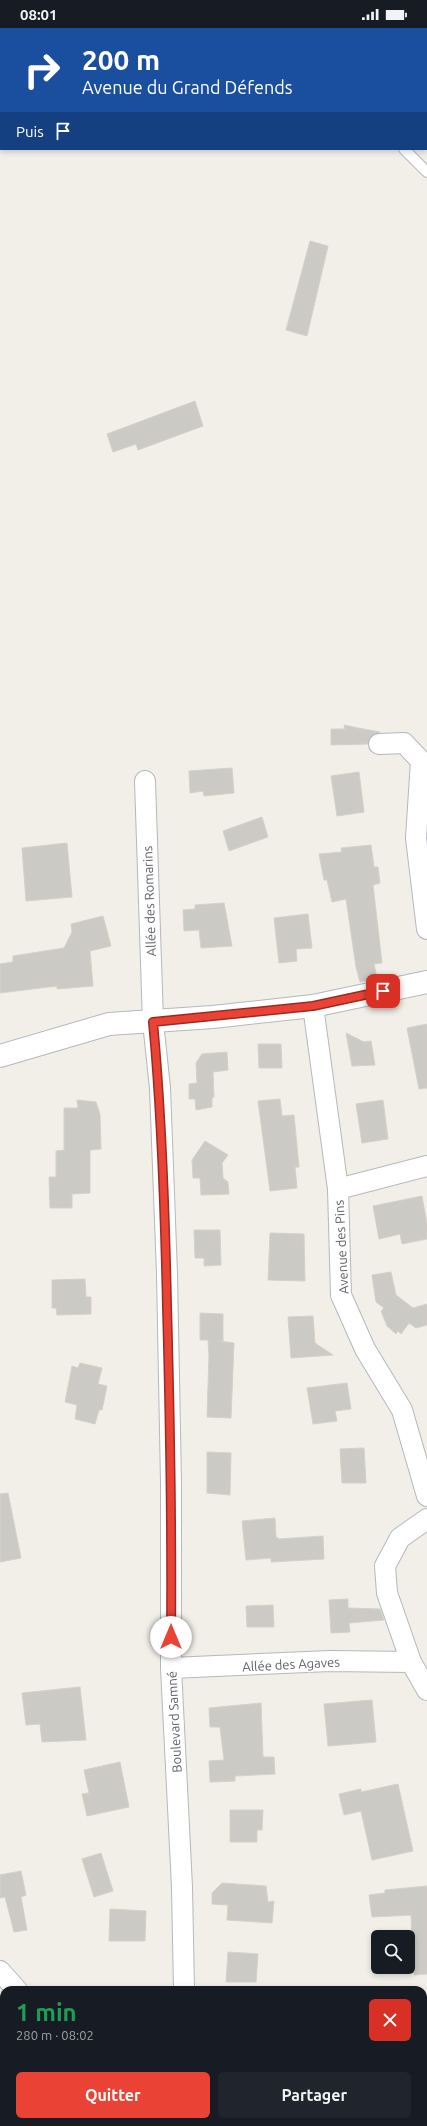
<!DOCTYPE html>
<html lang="fr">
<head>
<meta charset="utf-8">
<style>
  body { margin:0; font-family:Ubuntu,sans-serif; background:#20242c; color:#f1f3f6; height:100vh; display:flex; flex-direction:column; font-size:15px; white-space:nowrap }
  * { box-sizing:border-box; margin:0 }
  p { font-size:13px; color:#9ea1a6 }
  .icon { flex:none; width:22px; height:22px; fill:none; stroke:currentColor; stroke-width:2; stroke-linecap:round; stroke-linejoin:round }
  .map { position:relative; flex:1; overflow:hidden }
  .side { position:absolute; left:0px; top:1958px; width:427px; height:140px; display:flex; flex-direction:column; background:#171b24; border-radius:12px 12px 0 0; box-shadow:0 2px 6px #0003 }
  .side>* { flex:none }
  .top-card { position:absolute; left:0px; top:0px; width:427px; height:122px; box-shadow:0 2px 6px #0003; background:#1a4fa0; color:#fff; overflow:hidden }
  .buttons { position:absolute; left:371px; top:1902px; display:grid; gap:8px }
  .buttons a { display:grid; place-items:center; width:44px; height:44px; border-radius:6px; background:#171b24; box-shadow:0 2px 6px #0003; font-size:20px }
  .pin { position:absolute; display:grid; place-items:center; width:34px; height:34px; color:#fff; margin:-17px; border-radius:8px; box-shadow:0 2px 6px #0006 }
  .me { position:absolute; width:44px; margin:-22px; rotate:0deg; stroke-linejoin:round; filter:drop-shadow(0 0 3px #0008) }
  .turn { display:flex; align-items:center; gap:14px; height:84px; padding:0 16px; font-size:18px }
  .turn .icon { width:52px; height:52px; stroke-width:2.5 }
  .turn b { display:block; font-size:28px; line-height:34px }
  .then { display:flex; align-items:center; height:38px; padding:0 16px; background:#0003; gap:8px; font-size:15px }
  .round { display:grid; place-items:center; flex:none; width:42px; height:42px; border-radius:6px; background:#20242c }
  .head { display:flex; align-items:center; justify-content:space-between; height:68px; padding:0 16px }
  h1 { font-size:24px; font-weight:600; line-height:30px; color:#1e9e55 }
  .cta { display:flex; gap:8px; margin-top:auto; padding:8px 16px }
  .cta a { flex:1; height:46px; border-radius:6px; background:#ea4335; color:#fff; font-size:16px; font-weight:600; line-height:46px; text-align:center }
  .cta a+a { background:#20242c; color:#f1f3f6 }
  .status { display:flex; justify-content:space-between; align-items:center; height:28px; padding:0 20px; background:#171b24; direction:ltr }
  .status svg { height:11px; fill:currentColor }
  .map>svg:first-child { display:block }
</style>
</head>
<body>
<div class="status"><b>08:01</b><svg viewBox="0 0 49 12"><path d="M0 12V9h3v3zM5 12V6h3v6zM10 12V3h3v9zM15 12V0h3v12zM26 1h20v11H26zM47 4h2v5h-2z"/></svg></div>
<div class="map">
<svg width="427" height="2098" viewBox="0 0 427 2098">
  <rect width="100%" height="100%" fill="#f1efe8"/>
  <path fill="#cccac5" stroke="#d6d1c6" d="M 310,213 L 328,218 L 307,308 L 286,302 Z
    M 195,373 L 203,398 L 138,422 L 136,416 L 113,424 L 107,406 Z
    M 344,697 L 358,700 L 380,704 L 373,707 L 368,716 L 331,717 L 331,701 L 345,701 Z
    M 232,740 L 234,765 L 204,768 L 203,763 L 190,765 L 189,743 Z
    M 359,744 L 364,784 L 337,788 L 331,748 Z
    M 262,789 L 268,809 L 229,823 L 223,803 Z
    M 67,815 L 72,869 L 26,873 L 22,820 Z
    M 371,817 L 374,839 L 378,839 L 380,855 L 373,857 L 382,935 L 374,936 L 377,950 L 360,954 L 356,939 L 346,871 L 332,874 L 327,852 L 324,852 L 319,826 L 342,824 L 341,820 Z
    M 224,875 L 232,918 L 201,920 L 199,902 L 184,903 L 183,882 L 195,881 L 195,877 Z
    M 308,886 L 312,920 L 296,921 L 297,933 L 279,935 L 274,890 Z
    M 103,888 L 111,918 L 90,923 L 93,958 L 57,961 L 57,958 L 0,965 L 0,936 L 13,934 L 13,928 L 64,920 L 72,904 L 71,896 Z
    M 427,996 L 427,1060 L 419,1061 L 407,1000 Z
    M 346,1005 L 364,1014 L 371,1013 L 375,1037 L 352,1038 Z
    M 258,1016 L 281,1016 L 282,1040 L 259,1040 Z
    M 227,1024 L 228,1042 L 213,1044 L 214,1069 L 212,1070 L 212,1079 L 196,1082 L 195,1071 L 189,1071 L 189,1056 L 197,1055 L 196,1035 L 202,1026 Z
    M 280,1071 L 282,1088 L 294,1087 L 299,1139 L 295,1139 L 297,1160 L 270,1163 L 258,1073 Z
    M 77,1072 L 96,1074 L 100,1086 L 101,1121 L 90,1122 L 90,1165 L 72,1166 L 72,1180 L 50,1180 L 49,1149 L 56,1149 L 56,1123 L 64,1122 L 64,1080 L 78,1080 Z
    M 383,1072 L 388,1111 L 362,1115 L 356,1076 Z
    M 205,1113 L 228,1127 L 222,1135 L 223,1150 L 228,1154 L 229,1166 L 201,1167 L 200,1150 L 193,1150 L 192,1132 Z
    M 422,1168 L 427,1196 L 427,1211 L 402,1216 L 400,1206 L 379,1211 L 373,1178 Z
    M 194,1202 L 220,1202 L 221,1237 L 204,1238 L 204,1230 L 195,1230 Z
    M 270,1205 L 304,1206 L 305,1253 L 268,1252 Z
    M 391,1244 L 396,1267 L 413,1280 L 427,1276 L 427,1297 L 416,1300 L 409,1295 L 401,1306 L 398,1303 L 396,1306 L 387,1298 L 381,1283 L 384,1280 L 376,1274 L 372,1247 Z
    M 85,1251 L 86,1269 L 91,1269 L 91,1286 L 57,1287 L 56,1280 L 52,1280 L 52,1252 Z
    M 200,1285 L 223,1286 L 223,1313 L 219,1313 L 234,1315 L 231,1390 L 207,1389 L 209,1328 L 208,1312 L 200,1312 Z
    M 313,1288 L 315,1315 L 333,1327 L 291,1330 L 288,1289 Z
    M 80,1335 L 102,1340 L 98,1356 L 107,1358 L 102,1382 L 99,1382 L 95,1396 L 75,1391 L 77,1377 L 65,1374 L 72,1338 L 78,1340 Z
    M 347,1355 L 351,1381 L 335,1383 L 337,1393 L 313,1396 L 307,1360 Z
    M 364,1420 L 366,1455 L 342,1455 L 340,1421 Z
    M 207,1424 L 231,1425 L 230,1467 L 207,1465 Z
    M 8,1465 L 21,1530 L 0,1534 L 0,1466 Z
    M 275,1490 L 276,1509 L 279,1511 L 323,1508 L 324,1531 L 271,1534 L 271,1530 L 246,1532 L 242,1493 Z
    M 348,1571 L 348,1580 L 380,1581 L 384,1592 L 349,1595 L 350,1604 L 331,1605 L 329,1572 Z
    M 273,1577 L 274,1599 L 247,1599 L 246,1578 Z
    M 80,1659 L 86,1712 L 42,1714 L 40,1696 L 26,1697 L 22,1665 Z
    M 372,1672 L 376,1714 L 328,1718 L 324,1676 Z
    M 261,1675 L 263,1729 L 274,1729 L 275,1746 L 235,1748 L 235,1753 L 210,1754 L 209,1733 L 224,1732 L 220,1699 L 210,1699 L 209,1680 Z
    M 120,1734 L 129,1779 L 87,1788 L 82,1766 L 89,1765 L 84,1742 Z
    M 398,1756 L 413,1823 L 372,1832 L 361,1783 L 344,1787 L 339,1766 L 361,1761 L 361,1764 Z
    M 230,1782 L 263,1782 L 262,1802 L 257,1802 L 257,1814 L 230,1814 Z
    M 101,1825 L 113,1863 L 94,1869 L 82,1831 Z
    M 21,1843 L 26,1867 L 21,1869 L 27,1902 L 14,1904 L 5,1869 L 0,1870 L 0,1847 Z
    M 222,1855 L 266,1858 L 268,1874 L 274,1873 L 272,1895 L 227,1892 L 228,1877 L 212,1876 L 212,1865 Z
    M 427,1858 L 427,1946 L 414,1947 L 411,1887 L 372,1889 L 369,1867 L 385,1865 L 385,1862 Z
    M 110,1881 L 146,1883 L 145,1913 L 109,1913 Z
    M 228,1924 L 258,1926 L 256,1954 L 226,1954 Z"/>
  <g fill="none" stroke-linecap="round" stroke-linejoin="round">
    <defs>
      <path id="service" d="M 286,0 L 287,1
        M 404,121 L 427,144"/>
      <path id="minor" d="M 379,716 L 404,715 L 421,733 L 416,810 L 427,901
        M 145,753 L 153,994 L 160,1060 L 167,1246 L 171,1454 L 171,1640 L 182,1859 L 184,1962
        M 313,978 L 338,1161 L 341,1267 L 365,1321 L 402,1382 L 427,1468
        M 338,1161 L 427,1138
        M 427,1491 L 400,1510 L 385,1538 L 387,1565 L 411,1634 L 427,1662
        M 171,1640 L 330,1633 L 411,1634
        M 0,1943 L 17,1962
        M 164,2094 L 169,2098
        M 191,2094 L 192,2098"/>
      <path id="tertiary" d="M 0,1028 L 109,996 L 213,989 L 313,978 L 427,954"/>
    </defs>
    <use href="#service" stroke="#b5b8bc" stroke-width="12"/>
    <use href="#minor" stroke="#b5b8bc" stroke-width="22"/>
    <use href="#tertiary" stroke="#b5b8bc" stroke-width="24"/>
    <use href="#service" stroke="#fff" stroke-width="10"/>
    <use href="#minor" stroke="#fff" stroke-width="20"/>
    <use href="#tertiary" stroke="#fff" stroke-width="22"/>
  </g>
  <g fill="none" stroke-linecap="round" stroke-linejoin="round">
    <defs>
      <path id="route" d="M 171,1609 C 172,1499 170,1388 167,1278 C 165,1183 162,1088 153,994 L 313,978 L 383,963"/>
    </defs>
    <use href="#route" stroke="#982c22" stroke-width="10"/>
    <use href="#route" stroke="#ea4335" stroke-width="7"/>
  </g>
  <g text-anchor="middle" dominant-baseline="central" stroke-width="3.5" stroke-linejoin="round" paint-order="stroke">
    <g font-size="13" fill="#5f6368" stroke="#fff">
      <text transform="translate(149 873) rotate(-92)">Allée des Romarins</text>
      <text transform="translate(341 1219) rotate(-93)">Avenue des Pins</text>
      <text transform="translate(291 1636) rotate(-3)">Allée des Agaves</text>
      <text transform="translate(174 1694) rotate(-93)">Boulevard Samné</text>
    </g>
  </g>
</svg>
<div class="buttons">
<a><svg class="icon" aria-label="search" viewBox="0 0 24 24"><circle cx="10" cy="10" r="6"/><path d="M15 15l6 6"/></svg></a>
</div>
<div class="pin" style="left:383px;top:963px;background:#d93025"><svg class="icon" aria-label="arrive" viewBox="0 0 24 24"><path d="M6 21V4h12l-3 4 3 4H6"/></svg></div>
<svg class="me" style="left:171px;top:1609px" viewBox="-20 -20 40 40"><circle r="19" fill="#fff"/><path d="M0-13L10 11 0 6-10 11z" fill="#ea4335"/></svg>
<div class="top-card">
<div class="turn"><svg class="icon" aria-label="right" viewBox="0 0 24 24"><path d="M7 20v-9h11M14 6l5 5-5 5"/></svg><div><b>200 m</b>Avenue du Grand Défends</div></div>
<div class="then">Puis<svg class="icon" aria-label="arrive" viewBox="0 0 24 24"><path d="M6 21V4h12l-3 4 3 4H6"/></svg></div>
</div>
<section class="side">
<div class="head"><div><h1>1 min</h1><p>280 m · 08:02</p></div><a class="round" style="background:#d93025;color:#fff"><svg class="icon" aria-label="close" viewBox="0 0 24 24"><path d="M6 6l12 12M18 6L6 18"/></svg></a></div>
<div class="cta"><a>Quitter</a><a>Partager</a></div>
</section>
</div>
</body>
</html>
